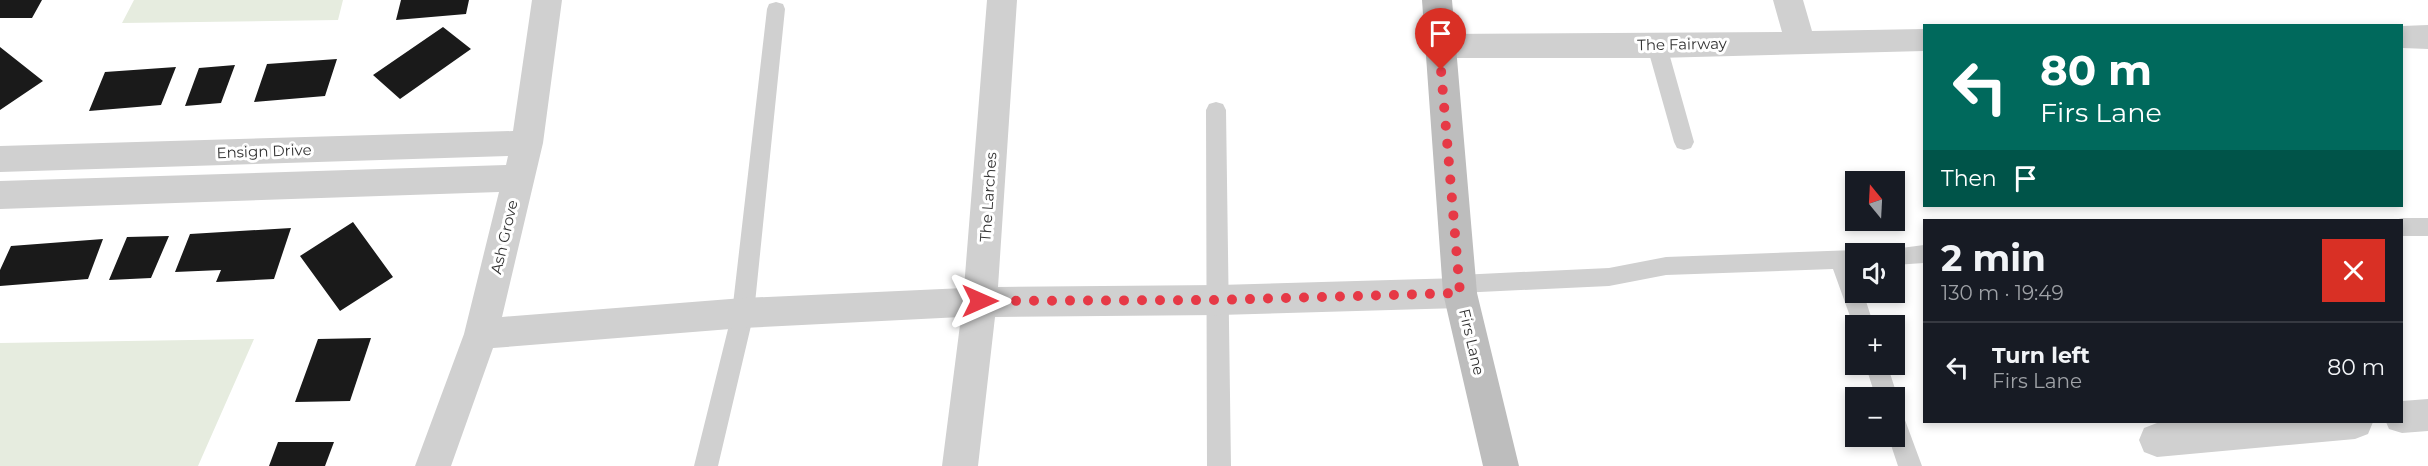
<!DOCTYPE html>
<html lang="en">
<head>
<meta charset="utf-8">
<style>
  body { margin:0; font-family:Montserrat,sans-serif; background:#20242c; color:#f1f3f6; height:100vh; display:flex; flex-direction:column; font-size:22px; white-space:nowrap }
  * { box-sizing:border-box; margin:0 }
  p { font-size:20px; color:#9ea1a6 }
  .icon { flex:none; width:33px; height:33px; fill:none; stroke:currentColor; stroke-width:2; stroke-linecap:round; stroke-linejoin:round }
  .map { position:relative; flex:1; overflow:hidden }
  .drawer { position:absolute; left:1923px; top:219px; width:480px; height:204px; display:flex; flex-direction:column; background:#171b24; border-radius:0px; box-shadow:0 3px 9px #0003 }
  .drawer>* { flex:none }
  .guide { position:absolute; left:1923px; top:24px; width:480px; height:183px; border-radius:0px; box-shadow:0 3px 9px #0003; background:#00695c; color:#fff; overflow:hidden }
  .needle { width:39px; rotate:342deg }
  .fabs { position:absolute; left:1845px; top:171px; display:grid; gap:12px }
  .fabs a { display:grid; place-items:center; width:60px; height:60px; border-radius:0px; background:#171b24; box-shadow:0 3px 9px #0003; font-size:30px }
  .pin { position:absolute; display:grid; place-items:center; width:51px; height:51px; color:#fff; margin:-62px -26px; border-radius:50% 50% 50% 0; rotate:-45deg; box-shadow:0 0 6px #0007 }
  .pin .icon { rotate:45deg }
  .me { position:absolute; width:66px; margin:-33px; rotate:90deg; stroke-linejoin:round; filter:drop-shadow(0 0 4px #0008) }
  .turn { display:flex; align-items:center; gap:21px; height:126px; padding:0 18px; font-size:27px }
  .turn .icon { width:78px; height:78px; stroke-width:2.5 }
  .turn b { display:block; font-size:42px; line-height:51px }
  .then { display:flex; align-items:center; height:57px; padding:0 18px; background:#0003; gap:12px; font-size:22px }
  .round { display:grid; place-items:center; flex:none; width:63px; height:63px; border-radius:0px; background:#20242c }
  .overview { display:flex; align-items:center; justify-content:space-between; height:102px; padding:0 18px }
  h1 { font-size:36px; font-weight:700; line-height:45px }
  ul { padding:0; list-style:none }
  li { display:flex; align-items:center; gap:18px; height:90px; padding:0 18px; border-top:2px solid #363941 }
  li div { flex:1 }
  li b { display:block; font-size:22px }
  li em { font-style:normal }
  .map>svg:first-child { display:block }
</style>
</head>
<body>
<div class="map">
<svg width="2428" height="466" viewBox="0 0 2428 466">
  <rect width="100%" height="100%" fill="#fff"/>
  <path fill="#e6ecdf" d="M 134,0 L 343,0 L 338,20 L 122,23 Z
    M 254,339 L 198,466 L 0,466 L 0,343 Z"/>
  <path fill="#1a1a1a" d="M 0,0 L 42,0 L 32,18 L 0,18 Z
    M 401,0 L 469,0 L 466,14 L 396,20 Z
    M 443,27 L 471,49 L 400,99 L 373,75 Z
    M 0,47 L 43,81 L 0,110 Z
    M 337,59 L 325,96 L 254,102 L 267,64 Z
    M 235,65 L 221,103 L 185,106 L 199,68 Z
    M 176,67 L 161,105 L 89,111 L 105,72 Z
    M 353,222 L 393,277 L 340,311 L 300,256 Z
    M 291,228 L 274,279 L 216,282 L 221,270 L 175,272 L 190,234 Z
    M 169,236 L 151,278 L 109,280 L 127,237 Z
    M 103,239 L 88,279 L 0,286 L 0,270 L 11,246 Z
    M 371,338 L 350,401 L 295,402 L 318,339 Z
    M 278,442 L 334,442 L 325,466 L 269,466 Z"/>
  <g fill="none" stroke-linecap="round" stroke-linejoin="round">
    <path fill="#d0d0d0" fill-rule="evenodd" d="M 776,2 L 783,4 L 785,9 L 754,313 L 718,466 L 694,466 L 732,313 L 767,9 L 769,4 Z
      M 1657,39 L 1664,41 L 1667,46 L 1694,142 L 1691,148 L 1684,150 L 1677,148 L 1674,142 L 1647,46 L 1650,41 Z
      M 1216,102 L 1223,104 L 1226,110 L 1231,466 L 1207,466 L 1206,110 L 1209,104 Z
      M 2402,218 L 2428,218 L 2428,236 L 2402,236 L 2402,220 L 2395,220 Z
      M 1924,245 L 1924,263 L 1894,265 L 1894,254 L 1885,254 L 1886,250 Z
      M 1856,250 L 1864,254 L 1856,254 L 1856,292 L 1863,292 L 1874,326 L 1856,326 L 1856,333 L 1833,269 L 1666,275 L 1609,286 L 1459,293 L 1451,291 L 1448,284 L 1451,277 L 1459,275 L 1609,268 L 1666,257 Z
      M 1865,364 L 1887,364 L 1898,398 L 1895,405 L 1894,398 L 1876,398 Z
      M 1894,409 L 1902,412 L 1922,466 L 1898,466 L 1888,436 L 1894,436 Z"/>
    <path fill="#d0d0d0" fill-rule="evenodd" d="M 532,0 L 562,0 L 543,143 L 502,317 L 743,298 L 964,288 L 987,0 L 1017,0 L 998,287 L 1219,285 L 1460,278 L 1472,283 L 1477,293 L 1472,303 L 1460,308 L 1219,315 L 995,317 L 978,466 L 942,466 L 961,317 L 743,328 L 493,348 L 451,466 L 415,466 L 464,334 L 499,192 L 0,209 L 0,181 L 506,165 L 508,156 L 0,172 L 0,146 L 513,131 Z
      M 1773,0 L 1803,0 L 1812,31 L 1924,29 L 1924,51 L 1657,58 L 1439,58 L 1428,54 L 1424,46 L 1428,38 L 1439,34 L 1782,32 Z
      M 2428,25 L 2428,49 L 2402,48 L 2402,26 Z
      M 2428,399 L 2428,431 L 2402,433 L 2389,429 L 2386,422 L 2402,422 L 2402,401 Z
      M 2176,422 L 2373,422 L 2368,434 L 2355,439 L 2157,457 L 2144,452 L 2139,440 L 2144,428 L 2157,423 Z"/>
    <path fill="#bdbdbd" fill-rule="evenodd" d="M 1422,0 L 1452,0 L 1477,293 L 1519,466 L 1483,466 L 1443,293 Z"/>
  </g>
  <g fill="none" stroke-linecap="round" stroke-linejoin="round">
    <path stroke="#e63946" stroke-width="10" stroke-dasharray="0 18" d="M 980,301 L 1219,300 L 1460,293 L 1441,70"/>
  </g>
  <g text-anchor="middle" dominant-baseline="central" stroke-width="6" stroke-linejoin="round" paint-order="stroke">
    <g font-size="15" fill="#333" stroke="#fff">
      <text transform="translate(1682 44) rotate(-1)">The Fairway</text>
      <text transform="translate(264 151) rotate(-2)">Ensign Drive</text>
      <text transform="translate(988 197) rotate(-86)">The Larches</text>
      <text transform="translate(504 237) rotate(-77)">Ash Grove</text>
      <text transform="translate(1472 342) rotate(77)">Firs Lane</text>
    </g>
  </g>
</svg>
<div class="fabs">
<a><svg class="needle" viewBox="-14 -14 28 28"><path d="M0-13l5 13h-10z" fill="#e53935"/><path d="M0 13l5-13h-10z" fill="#9ea1a6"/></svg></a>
<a><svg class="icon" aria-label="sound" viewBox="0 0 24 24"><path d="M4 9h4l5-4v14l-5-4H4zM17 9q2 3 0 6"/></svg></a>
<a>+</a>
<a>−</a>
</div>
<div class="pin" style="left:1441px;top:70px;background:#d93025"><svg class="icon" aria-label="arrive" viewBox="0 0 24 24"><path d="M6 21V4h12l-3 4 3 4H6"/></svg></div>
<svg class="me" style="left:980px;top:301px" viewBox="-20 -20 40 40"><path d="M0-17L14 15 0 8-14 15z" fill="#e63946" stroke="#fff" stroke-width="4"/></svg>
<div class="guide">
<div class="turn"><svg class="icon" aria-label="left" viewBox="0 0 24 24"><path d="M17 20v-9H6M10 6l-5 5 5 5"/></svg><div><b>80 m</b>Firs Lane</div></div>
<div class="then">Then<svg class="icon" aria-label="arrive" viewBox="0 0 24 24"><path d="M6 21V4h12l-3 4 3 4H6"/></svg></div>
</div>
<section class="drawer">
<div class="overview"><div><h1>2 min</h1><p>130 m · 19:49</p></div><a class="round" style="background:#d93025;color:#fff"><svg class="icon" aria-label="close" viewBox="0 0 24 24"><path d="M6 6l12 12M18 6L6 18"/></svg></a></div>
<ul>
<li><svg class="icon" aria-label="left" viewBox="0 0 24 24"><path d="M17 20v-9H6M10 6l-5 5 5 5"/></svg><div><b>Turn left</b><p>Firs Lane</p></div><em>80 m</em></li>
</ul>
</section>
</div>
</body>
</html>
